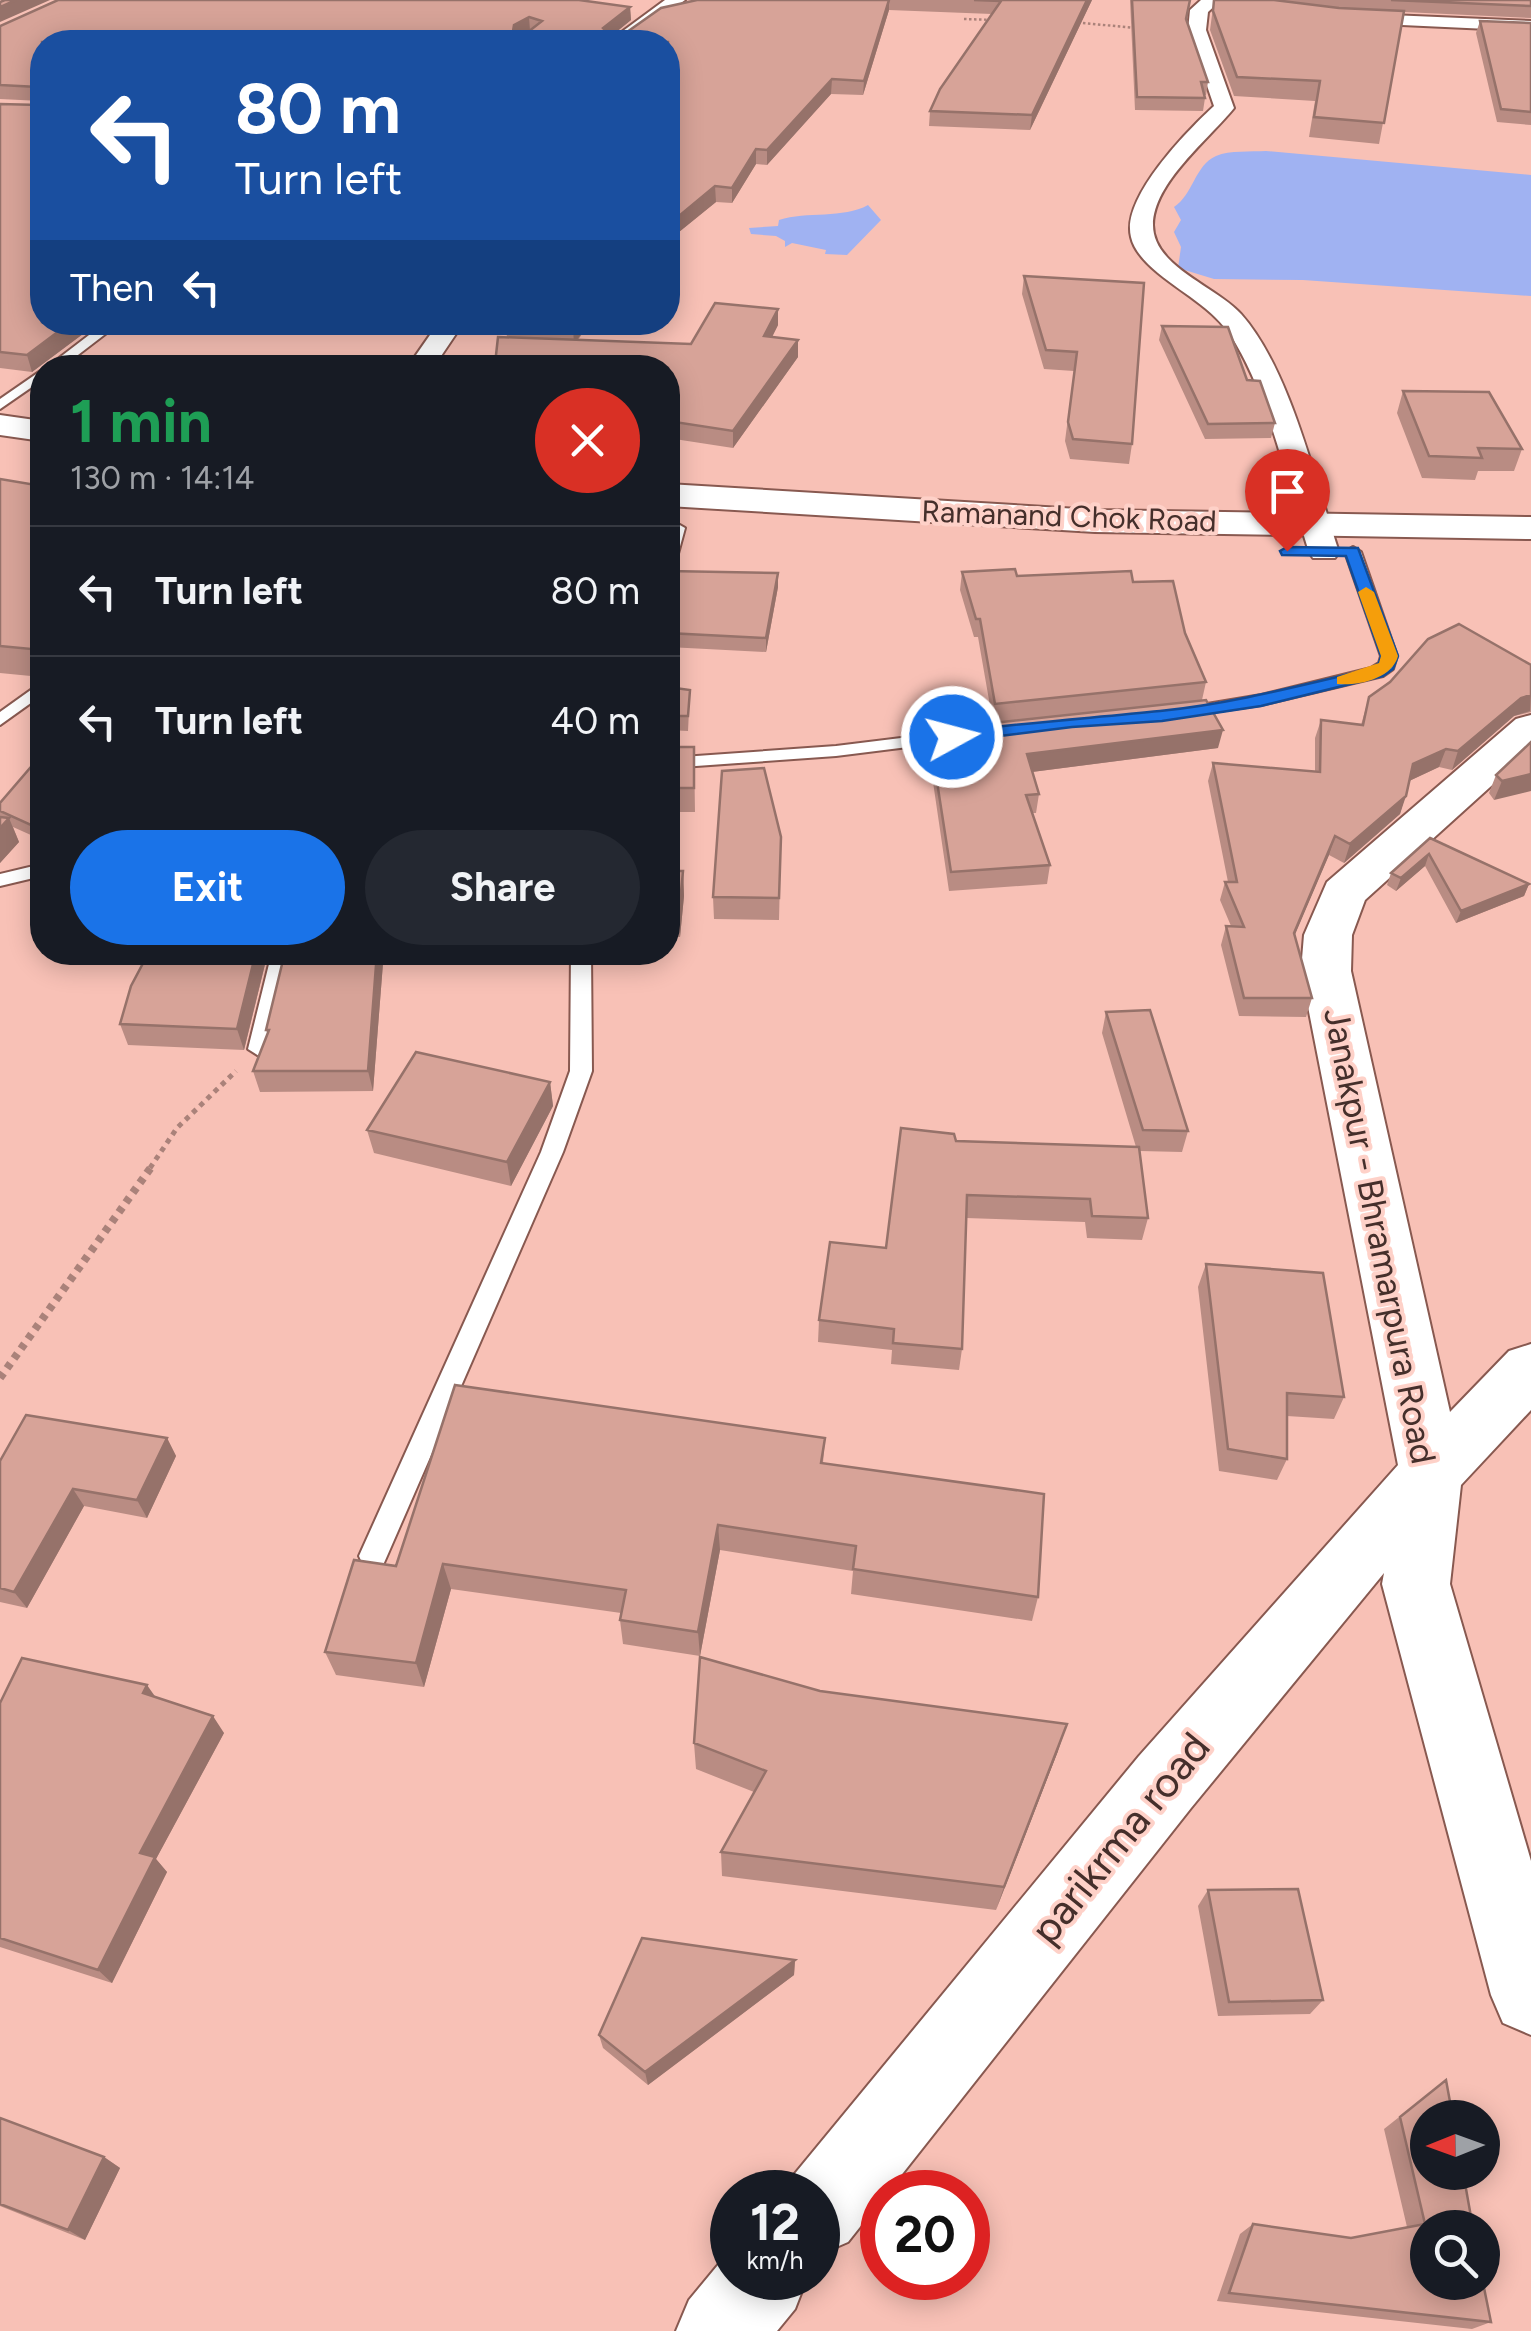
<!DOCTYPE html>
<html lang="en">
<head>
<meta charset="utf-8">
<style>
  body { margin:0; font-family:Figtree,sans-serif; background:#242831; color:#f1f3f6; height:100vh; display:flex; flex-direction:column; font-size:38px; white-space:nowrap }
  * { box-sizing:border-box; margin:0 }
  p { font-size:32px; color:#9ea1a6 }
  .icon { flex:none; width:55px; height:55px; fill:none; stroke:currentColor; stroke-width:2; stroke-linecap:round; stroke-linejoin:round }
  .map { position:relative; flex:1; overflow:hidden }
  .sheet { position:absolute; left:30px; top:355px; width:650px; height:610px; display:flex; flex-direction:column; background:#171b24; border-radius:40px; box-shadow:0 5px 25px #0003 }
  .sheet>* { flex:none }
  .hud { position:absolute; left:30px; top:30px; width:650px; height:305px; border-radius:40px; box-shadow:0 5px 25px #0003; background:#1a4fa0; color:#fff; overflow:hidden }
  .needle { width:65px; rotate:269deg }
  .fabs { position:absolute; left:1410px; top:2100px; display:grid; gap:20px }
  .fabs a { display:grid; place-items:center; width:90px; height:90px; border-radius:50%; background:#171b24; box-shadow:0 5px 25px #0003; font-size:50px }
  .speed { position:absolute; left:710px; top:2170px; display:flex; gap:20px; font-size:50px; font-weight:700; text-align:center }
  .speed>* { display:grid; place-content:center; width:130px; height:130px; border-radius:50%; background:#171b24; box-shadow:0 5px 25px #0003; line-height:1 }
  .speed small { font-size:25px; font-weight:400 }
  .speed .limit { border:15px solid #d22; background:#fff; color:#111 }
  .pin { position:absolute; display:grid; place-items:center; width:85px; height:85px; color:#fff; margin:-102px -42px; border-radius:50% 50% 50% 0; rotate:-45deg; box-shadow:0 0 10px #0007 }
  .pin .icon { rotate:45deg }
  .me { position:absolute; width:110px; margin:-55px; rotate:83deg; stroke-linejoin:round; filter:drop-shadow(0 0 8px #0008) }
  .turn { display:flex; align-items:center; gap:35px; height:210px; padding:0 40px; font-size:45px }
  .turn .icon { width:130px; height:130px; stroke-width:2.5 }
  .turn b { display:block; font-size:70px; line-height:85px }
  .then { display:flex; align-items:center; height:95px; padding:0 40px; background:#0003; gap:20px; font-size:38px }
  .round { display:grid; place-items:center; flex:none; width:105px; height:105px; border-radius:52px; background:#242831 }
  .head { display:flex; align-items:center; justify-content:space-between; height:170px; padding:0 40px }
  h1 { font-size:60px; font-weight:700; line-height:75px; color:#1e9e55 }
  .action { display:flex; gap:20px; margin-top:auto; padding:20px 40px }
  .action a { flex:1; height:115px; border-radius:60px; background:#1a73e8; color:#fff; font-size:40px; font-weight:700; line-height:115px; text-align:center }
  .action a+a { background:#242831; color:#f1f3f6 }
  ul { padding:0; list-style:none }
  li { display:flex; align-items:center; gap:30px; height:130px; padding:0 40px; border-top:2px solid #363941 }
  li div { flex:1 }
  li b { display:block; font-size:38px }
  li em { font-style:normal }
  .map>svg:first-child { display:block }
</style>
</head>
<body>
<div class="map">
<svg width="1531" height="2331" viewBox="0 0 1531 2331">
  <rect width="100%" height="100%" fill="#f8c1b6"/>
  <path fill="#a0b2f2" d="M 1266,151 L 1531,175 L 1531,296 L 1303,280 L 1214,279 L 1178,268 L 1181,247 L 1174,232 L 1181,220 L 1174,207 C 1193,195 1195,165 1216,156 C 1230,150 1251,152 1266,151 Z
    M 868,205 L 881,220 L 847,255 L 825,254 L 826,250 L 792,243 L 785,247 L 785,241 L 776,236 L 751,234 L 749,228 L 778,226 L 779,220 C 807,211 843,219 868,205 Z"/>
  <g fill="none" stroke-linecap="round" stroke-linejoin="round">
    <defs>
      <path id="service" d="M 106,322 L 121,322 L 61,368 L 46,368 Z
        M 42,370 L 42,380 L 0,409 L 0,399 Z
        M 678,524 L 685,528 L 676,561 L 668,566 L 668,538 L 673,525 Z
        M 1353,547 L 1361,552 L 1397,656 L 1393,669 L 1383,676 L 1261,705 L 1177,717 L 1177,709 L 1261,695 L 1371,668 L 1379,663 L 1381,656 L 1345,552 Z
        M 42,682 L 42,695 L 0,725 L 0,712 Z
        M 958,731 L 967,736 L 964,740 L 836,756 L 668,768 L 668,758 L 836,746 Z
        M 42,864 L 42,876 L 0,886 L 0,874 Z
        M 272,952 L 292,952 L 270,1049 L 259,1056 L 248,1049 Z
        M 571,952 L 591,952 L 592,1071 L 563,1152 L 387,1556 L 383,1565 L 373,1568 L 363,1565 L 359,1556 L 541,1152 L 570,1071 Z"/>
      <path id="minor" d="M 665,0 L 685,0 L 628,42 L 608,42 Z
        M 1201,0 L 1221,0 L 1208,12 L 1206,30 L 1234,108 C 1209,139 1153,183 1153,225 C 1153,267 1216,286 1241,314 C 1290,369 1315,481 1339,552 L 1335,558 L 1313,558 L 1309,552 C 1287,484 1272,406 1236,344 C 1218,311 1186,296 1158,273 C 1147,264 1134,251 1131,237 C 1121,198 1187,131 1214,106 L 1188,30 L 1190,10 Z
        M 1343,13 L 1531,21 L 1531,31 L 1337,22 L 1334,18 Z
        M 439,322 L 464,322 L 433,368 L 407,368 Z"/>
      <path id="tertiary" d="M 1531,715 L 1531,750 L 1365,900 L 1352,935 L 1351,971 L 1450,1412 L 1509,1351 L 1531,1344 L 1531,1410 L 1461,1485 L 1450,1584 L 1531,1861 L 1531,2035 L 1503,2023 L 1491,1995 L 1382,1584 L 1384,1573 L 1191,1808 L 888,2192 L 882,2192 L 882,2199 L 848,2242 L 818,2255 L 818,2192 L 783,2192 L 788,2182 L 1139,1756 L 1398,1465 L 1301,971 L 1304,935 L 1327,882 L 1516,719 Z
        M 732,2248 L 732,2278 L 807,2278 L 795,2309 L 777,2331 L 676,2331 L 689,2300 Z"/>
      <path id="trunk" d="M 0,415 L 42,421 L 42,441 L 0,435 Z
        M 668,484 L 1095,510 L 1531,517 L 1531,539 L 1095,532 L 668,506 Z"/>
    </defs>
    <use href="#service" stroke="#885950" stroke-width="4"/>
    <use href="#minor" stroke="#885950" stroke-width="4"/>
    <use href="#tertiary" stroke="#885950" stroke-width="4"/>
    <use href="#trunk" stroke="#885950" stroke-width="4"/>
    <path stroke="#aa827a" stroke-width="2.5" stroke-dasharray="2.5 2.5" stroke-linecap="butt" d="M 964,19 L 996,20
      M 1073,22 L 1135,28"/>
    <path stroke="#aa827a" stroke-width="5" stroke-dasharray="5 5" stroke-linecap="butt" d="M 150,1168 L 177,1128 L 236,1071"/>
    <path stroke="#aa827a" stroke-width="8" stroke-dasharray="6 6" stroke-linecap="butt" d="M 0,1378 L 152,1166"/>
    <use href="#service" fill="#fff" fill-rule="evenodd"/>
    <use href="#minor" fill="#fff" fill-rule="evenodd"/>
    <use href="#tertiary" fill="#fff" fill-rule="evenodd"/>
    <use href="#trunk" fill="#fff" fill-rule="evenodd"/>
  </g>
  <path fill="#b98c83" d="M 58,0 L 579,0 L 630,7 L 631,20 L 616,32 L 627,32 L 661,8 L 697,0 L 1092,0 L 1030,130 L 929,126 L 930,111 L 940,89 L 992,14 L 889,10 L 863,95 L 831,94 L 767,165 L 756,164 L 732,203 L 716,202 L 679,232 L 668,230 L 668,42 L 42,42 L 42,322 L 99,322 L 32,372 L 0,368 L 0,104 L 40,105 L 41,101 L 0,99 L 0,26 Z
    M 1130,0 L 1190,0 L 1187,20 L 1208,82 L 1206,95 L 1204,95 L 1205,98 L 1203,111 L 1135,110 Z
    M 1214,0 L 1531,0 L 1531,18 L 1404,12 L 1379,144 L 1309,137 L 1315,101 L 1234,96 L 1210,30 Z
    M 1480,21 L 1531,23 L 1531,125 L 1497,122 L 1476,33 Z
    M 1024,276 L 1144,283 L 1132,444 L 1129,464 L 1070,459 L 1065,441 L 1074,371 L 1044,369 L 1022,294 Z
    M 778,309 L 778,325 L 772,337 L 798,357 L 733,448 L 668,438 L 668,368 L 496,368 L 495,364 L 507,337 L 505,322 L 590,322 L 578,340 L 691,344 Z
    M 1162,326 L 1247,380 L 1275,423 L 1271,438 L 1205,439 L 1159,340 Z
    M 1403,391 L 1522,449 L 1514,471 L 1478,471 L 1475,480 L 1422,478 L 1397,413 Z
    M 0,479 L 42,486 L 42,676 L 41,677 L 0,673 Z
    M 668,571 L 778,587 L 766,652 L 668,647 Z
    M 962,572 L 1133,582 L 1185,633 L 1206,682 L 1202,700 L 1218,748 L 1032,772 L 1039,794 L 1036,813 L 1032,813 L 1050,865 L 1047,884 L 949,891 L 928,748 L 929,730 L 993,723 L 978,637 L 974,637 L 960,590 Z
    M 1531,665 L 1531,712 L 1514,716 L 1452,770 L 1439,767 L 1409,781 L 1400,814 L 1344,863 L 1329,855 L 1294,935 L 1312,998 L 1306,1017 L 1239,1016 L 1221,945 L 1226,926 L 1231,926 L 1220,900 L 1225,882 L 1228,882 L 1208,781 L 1213,763 L 1315,771 L 1315,738 L 1321,720 L 1361,725 L 1369,697 Z
    M 668,687 L 690,690 L 688,731 L 668,730 Z
    M 1531,742 L 1494,800 L 1489,793 L 1496,775 Z
    M 668,747 L 694,747 L 695,812 L 668,812 Z
    M 42,754 L 42,840 L 13,827 L 19,842 L 0,863 L 0,803 Z
    M 781,837 L 779,920 L 714,919 L 713,897 Z
    M 1430,838 L 1529,884 L 1524,896 L 1456,923 L 1425,866 L 1396,891 L 1387,885 L 1391,873 Z
    M 668,871 L 683,871 L 684,896 L 680,937 L 668,937 Z
    M 268,952 L 244,1050 L 128,1045 L 120,1024 Z
    M 285,952 L 394,952 L 393,963 L 383,963 L 373,1091 L 260,1092 L 253,1071 L 268,1035 L 266,1030 Z
    M 1106,1012 L 1188,1131 L 1182,1152 L 1140,1151 L 1148,1218 L 1142,1240 L 1087,1238 L 1085,1222 L 966,1218 L 962,1349 L 959,1370 L 891,1364 L 892,1350 L 818,1342 L 819,1320 L 886,1248 L 956,1141 L 1136,1147 L 1102,1033 Z
    M 550,1082 L 553,1106 L 511,1186 L 374,1153 L 367,1130 Z
    M 1206,1264 L 1344,1397 L 1334,1419 L 1287,1416 L 1287,1459 L 1277,1480 L 1219,1471 L 1198,1287 Z
    M 167,1438 L 176,1456 L 147,1518 L 84,1506 L 27,1608 L 0,1602 L 0,1461 Z
    M 825,1438 L 823,1463 L 1038,1597 L 1032,1621 L 851,1594 L 853,1571 L 720,1550 L 700,1656 L 623,1644 L 620,1620 L 621,1613 L 451,1589 L 424,1687 L 336,1675 L 325,1652 L 396,1566 Z
    M 820,1691 L 1058,1751 L 996,1910 L 722,1876 L 721,1852 L 754,1792 L 696,1769 L 694,1743 Z
    M 155,1697 L 224,1733 L 156,1859 L 167,1872 L 112,1983 L 0,1947 L 0,1703 Z
    M 1208,1890 L 1323,2000 L 1310,2014 L 1218,2016 L 1198,1906 Z
    M 795,1960 L 794,1975 L 648,2085 L 603,2048 L 599,2035 Z
    M 1446,2080 L 1491,2322 L 1472,2329 L 1217,2301 L 1240,2234 L 1253,2224 L 1351,2238 L 1407,2227 L 1384,2129 Z
    M 0,2118 L 104,2157 L 120,2168 L 85,2240 L 0,2206 Z"/>
  <path fill="#96726a" d="M 16,0 L 50,0 L 0,22 L 0,7 Z
    M 889,0 L 889,10 L 863,95 L 864,81 Z
    M 1087,0 L 1092,0 L 1030,130 L 1032,115 Z
    M 630,7 L 631,20 L 604,42 L 603,28 Z
    M 529,17 L 530,31 L 514,42 L 513,31 L 514,25 Z
    M 832,79 L 831,94 L 767,165 L 767,150 Z
    M 756,149 L 756,164 L 732,203 L 732,188 Z
    M 715,186 L 716,202 L 679,232 L 679,216 Z
    M 778,309 L 778,325 L 764,353 L 764,336 Z
    M 71,322 L 99,322 L 32,372 L 27,355 Z
    M 576,322 L 590,322 L 574,344 L 573,328 Z
    M 798,340 L 798,357 L 733,448 L 733,431 Z
    M 778,573 L 778,587 L 766,652 L 766,638 Z
    M 42,635 L 42,676 L 41,677 L 31,649 Z
    M 1531,695 L 1530,711 L 1514,716 L 1452,770 L 1458,751 L 1521,698 Z
    M 1223,730 L 1218,748 L 1024,773 L 1027,754 Z
    M 1446,749 L 1439,767 L 1407,782 L 1413,764 Z
    M 1531,774 L 1531,791 L 1494,800 L 1502,781 Z
    M 1406,796 L 1400,814 L 1344,863 L 1350,844 Z
    M 9,818 L 19,842 L 0,863 L 0,828 Z
    M 1335,836 L 1329,855 L 1288,951 L 1294,933 Z
    M 1429,854 L 1425,866 L 1396,891 L 1401,878 Z
    M 683,871 L 684,896 L 680,937 L 679,913 Z
    M 1529,884 L 1524,896 L 1456,923 L 1461,911 Z
    M 256,952 L 268,952 L 244,1050 L 237,1029 Z
    M 377,952 L 381,952 L 383,963 L 373,1091 L 368,1071 Z
    M 550,1082 L 553,1106 L 511,1186 L 507,1162 Z
    M 167,1438 L 176,1456 L 147,1518 L 137,1500 Z
    M 73,1489 L 84,1506 L 27,1608 L 14,1592 Z
    M 718,1525 L 720,1550 L 700,1656 L 698,1632 Z
    M 443,1564 L 451,1589 L 424,1687 L 416,1663 Z
    M 147,1685 L 159,1702 L 143,1693 Z
    M 213,1716 L 224,1733 L 156,1859 L 167,1872 L 112,1983 L 98,1970 L 140,1853 Z
    M 1067,1724 L 1058,1751 L 996,1910 L 1004,1887 Z
    M 795,1960 L 794,1975 L 648,2085 L 645,2072 Z
    M 104,2157 L 120,2168 L 85,2240 L 68,2230 Z"/>
  <path fill="#d7a398" stroke="#96726a" stroke-width="2.5" fill-rule="evenodd" d="M 5,0 L 16,0 L 0,7 L 0,2 Z
    M 58,0 L 579,0 L 630,7 L 603,28 L 607,32 L 627,32 L 661,8 L 697,0 L 889,0 L 864,81 L 832,79 L 767,150 L 756,149 L 732,188 L 715,186 L 679,216 L 668,214 L 668,42 L 42,42 L 42,322 L 71,322 L 27,355 L 0,352 L 0,104 L 40,105 L 42,91 L 38,87 L 0,85 L 0,26 ZM 529,17 L 542,21 L 528,32 L 513,31 L 514,25 Z
    M 974,0 L 1087,0 L 1032,115 L 930,111 L 940,89 L 1001,1 Z
    M 1132,0 L 1190,0 L 1186,19 L 1208,82 L 1201,82 L 1205,98 L 1137,97 Z
    M 1214,0 L 1274,0 L 1339,8 L 1404,11 L 1384,123 L 1314,117 L 1320,81 L 1237,77 L 1213,11 Z
    M 1391,0 L 1531,0 L 1531,6 Z
    M 1480,21 L 1531,23 L 1531,112 L 1501,109 Z
    M 1024,276 L 1144,283 L 1132,444 L 1073,439 L 1068,422 L 1077,352 L 1046,350 Z
    M 715,303 L 778,309 L 764,336 L 798,340 L 733,431 L 668,421 L 668,368 L 515,368 L 495,364 L 498,337 L 691,344 Z
    M 523,322 L 576,322 L 573,328 Z
    M 1162,326 L 1228,327 L 1247,380 L 1260,381 L 1275,423 L 1208,424 Z
    M 1403,391 L 1489,392 L 1522,449 L 1478,448 L 1482,458 L 1429,456 Z
    M 0,479 L 42,486 L 42,635 L 31,649 L 0,646 Z
    M 1015,569 L 1017,576 L 1131,571 L 1133,582 L 1173,581 L 1185,633 L 1206,682 L 995,704 L 980,619 L 976,619 L 962,572 Z
    M 668,571 L 778,573 L 766,638 L 668,633 Z
    M 1459,624 L 1531,665 L 1531,695 L 1521,698 L 1458,751 L 1446,749 L 1413,764 L 1406,796 L 1350,844 L 1335,836 L 1294,933 L 1312,998 L 1244,998 L 1226,926 L 1244,927 L 1225,882 L 1237,882 L 1213,763 L 1320,772 L 1321,720 L 1363,725 L 1369,697 L 1390,682 L 1428,639 Z
    M 668,687 L 690,690 L 688,716 L 668,716 Z
    M 1206,700 L 1223,730 L 1027,754 L 1039,794 L 1026,795 L 1050,865 L 951,872 L 929,730 Z
    M 1531,742 L 1531,774 L 1502,781 L 1496,775 Z
    M 668,747 L 694,747 L 694,788 L 668,788 Z
    M 42,754 L 42,830 L 0,811 L 0,803 Z
    M 764,768 L 781,837 L 779,898 L 713,897 L 722,771 Z
    M 0,817 L 9,818 L 0,828 Z
    M 1430,838 L 1529,884 L 1461,911 L 1429,854 L 1401,878 L 1391,873 Z
    M 668,871 L 683,871 L 679,913 L 668,912 Z
    M 149,952 L 256,952 L 237,1029 L 120,1024 L 131,986 Z
    M 285,952 L 377,952 L 368,1071 L 253,1071 L 269,1030 L 266,1030 Z
    M 1150,1010 L 1188,1131 L 1143,1130 L 1106,1012 Z
    M 416,1052 L 550,1082 L 507,1162 L 367,1130 Z
    M 901,1128 L 954,1134 L 956,1141 L 1139,1147 L 1148,1218 L 1092,1216 L 1090,1199 L 967,1195 L 962,1349 L 893,1343 L 894,1329 L 819,1320 L 830,1242 L 886,1248 Z
    M 1206,1264 L 1323,1273 L 1344,1397 L 1287,1393 L 1287,1459 L 1228,1449 Z
    M 455,1385 L 825,1438 L 821,1463 L 1044,1494 L 1038,1597 L 853,1569 L 856,1546 L 718,1525 L 698,1632 L 620,1620 L 626,1590 L 443,1564 L 416,1663 L 325,1652 L 354,1560 L 396,1566 Z
    M 26,1415 L 167,1438 L 137,1500 L 73,1489 L 14,1592 L 0,1588 L 0,1461 Z
    M 700,1657 L 820,1691 L 1067,1724 L 1004,1887 L 721,1852 L 766,1771 L 694,1743 Z
    M 22,1658 L 147,1685 L 143,1693 L 213,1716 L 140,1853 L 155,1857 L 98,1970 L 0,1938 L 0,1703 Z
    M 1298,1889 L 1323,2000 L 1229,2002 L 1208,1890 Z
    M 642,1938 L 795,1960 L 645,2072 L 599,2035 Z
    M 1446,2080 L 1453,2118 L 1428,2118 L 1428,2172 L 1463,2172 L 1473,2228 L 1428,2228 L 1428,2282 L 1482,2282 L 1482,2278 L 1491,2322 L 1229,2293 L 1253,2224 L 1351,2238 L 1425,2224 L 1400,2117 Z
    M 0,2118 L 104,2157 L 68,2230 L 0,2204 Z"/>
  <path fill="#1a73e8" stroke="#114b97" stroke-width="2.5" d="M 1287,547 L 1358,548 L 1398,656 L 1393,669 L 1383,676 L 1261,706 L 1162,721 L 1072,727 L 952,742 L 944,737 L 952,732 C 1022,723 1091,718 1160,711 C 1231,704 1302,685 1371,669 L 1379,663 L 1381,656 L 1346,556 L 1282,555 L 1280,551 Z"/>
  <path fill="#f59e0b" d="M 1366,587 L 1374,592 L 1398,656 C 1392,679 1358,686 1337,684 L 1337,677 L 1379,663 L 1381,656 L 1358,592 Z"/>
  <g text-anchor="middle" dominant-baseline="central" stroke-width="8" stroke-linejoin="round" paint-order="stroke">
    <g font-size="30" fill="#452f2b" stroke="#fed1c8">
      <text transform="translate(1069 516) rotate(2)">Ramanand Chok Road</text>
    </g>
    <g font-size="35" fill="#452f2b" stroke="#fed1c8">
      <text transform="translate(1380 1236) rotate(79)">Janakpur - Bhramarpura Road</text>
    </g>
    <g font-size="42" fill="#452f2b" stroke="#fed1c8">
      <text transform="translate(1120 1838) rotate(-51)">parikrma road</text>
    </g>
  </g>
</svg>
<div class="fabs">
<a><svg class="needle" viewBox="-14 -14 28 28"><path d="M0-13l5 13h-10z" fill="#e53935"/><path d="M0 13l5-13h-10z" fill="#9ea1a6"/></svg></a>
<a><svg class="icon" aria-label="search" viewBox="0 0 24 24"><circle cx="10" cy="10" r="6"/><path d="M15 15l6 6"/></svg></a>
</div>
<div class="speed"><div>12<small>km/h</small></div><div class="limit">20</div></div>
<div class="pin" style="left:1287px;top:551px;background:#d93025"><svg class="icon" aria-label="arrive" viewBox="0 0 24 24"><path d="M6 21V4h12l-3 4 3 4H6"/></svg></div>
<svg class="me" style="left:952px;top:737px" viewBox="-20 -20 40 40"><circle r="17" fill="#1a73e8" stroke="#fff" stroke-width="3"/><path d="M0-11L8 9 0 5-8 9z" fill="#fff"/></svg>
<div class="hud">
<div class="turn"><svg class="icon" aria-label="left" viewBox="0 0 24 24"><path d="M17 20v-9H6M10 6l-5 5 5 5"/></svg><div><b>80 m</b>Turn left</div></div>
<div class="then">Then<svg class="icon" aria-label="left" viewBox="0 0 24 24"><path d="M17 20v-9H6M10 6l-5 5 5 5"/></svg></div>
</div>
<section class="sheet">
<div class="head"><div><h1>1 min</h1><p>130 m · 14:14</p></div><a class="round" style="background:#d93025;color:#fff"><svg class="icon" aria-label="close" viewBox="0 0 24 24"><path d="M6 6l12 12M18 6L6 18"/></svg></a></div>
<ul>
<li><svg class="icon" aria-label="left" viewBox="0 0 24 24"><path d="M17 20v-9H6M10 6l-5 5 5 5"/></svg><div><b>Turn left</b></div><em>80 m</em></li>
<li><svg class="icon" aria-label="left" viewBox="0 0 24 24"><path d="M17 20v-9H6M10 6l-5 5 5 5"/></svg><div><b>Turn left</b></div><em>40 m</em></li>
</ul>
<div class="action"><a>Exit</a><a>Share</a></div>
</section>
</div>
</body>
</html>
